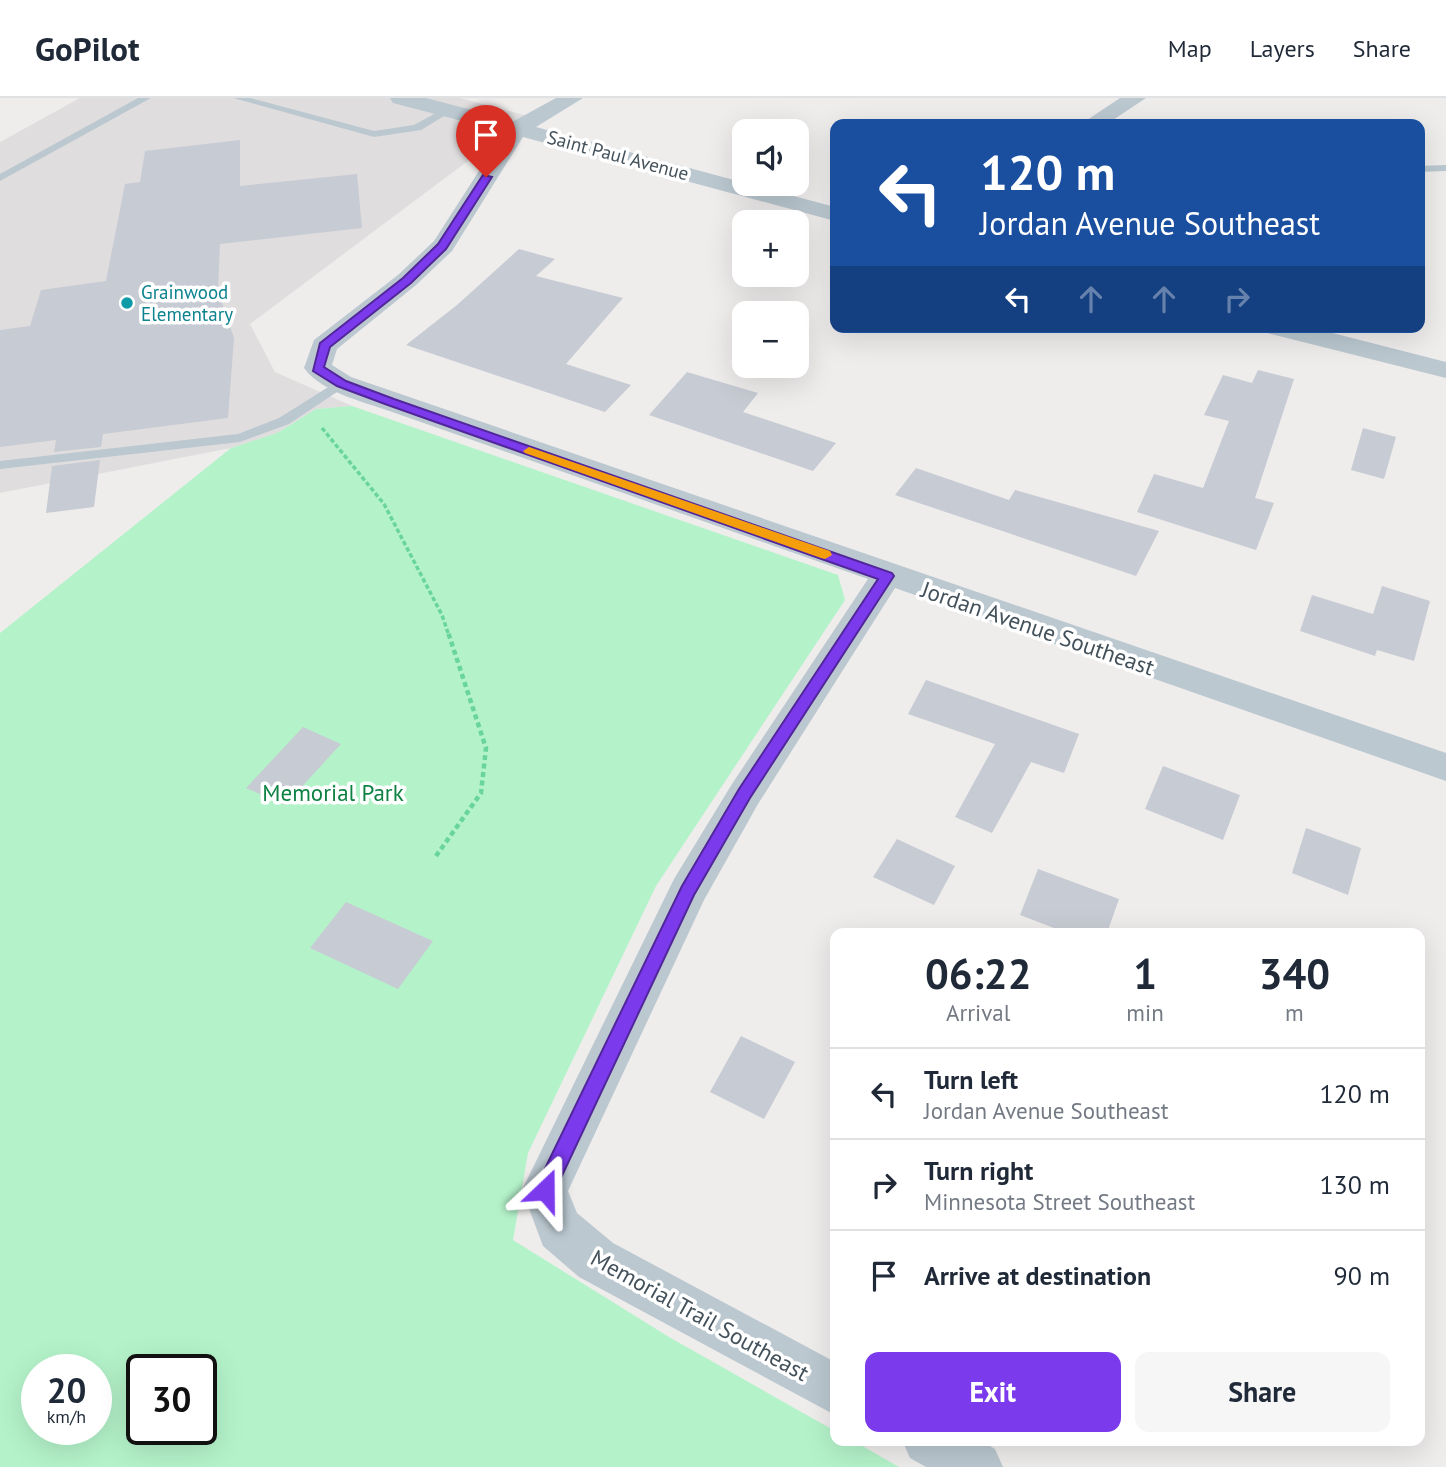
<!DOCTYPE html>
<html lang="en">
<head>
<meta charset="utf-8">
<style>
  body { margin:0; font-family:"PT Sans",sans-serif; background:#f6f6f7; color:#1f2937; height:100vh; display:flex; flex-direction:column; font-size:26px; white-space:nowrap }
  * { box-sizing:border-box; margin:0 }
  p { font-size:23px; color:#747a83 }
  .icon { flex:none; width:38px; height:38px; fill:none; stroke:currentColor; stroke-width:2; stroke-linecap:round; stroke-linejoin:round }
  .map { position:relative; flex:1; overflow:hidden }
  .details { position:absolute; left:830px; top:830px; width:595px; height:518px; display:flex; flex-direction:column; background:#fff; border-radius:14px; box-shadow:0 7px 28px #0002 }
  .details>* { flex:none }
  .banner { position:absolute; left:830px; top:21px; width:595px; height:214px; border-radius:14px; box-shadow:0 7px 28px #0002; background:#1a4fa0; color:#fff; overflow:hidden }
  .controls { position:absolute; left:732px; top:21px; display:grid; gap:14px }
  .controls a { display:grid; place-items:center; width:77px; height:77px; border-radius:14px; background:#fff; box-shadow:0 7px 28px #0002; font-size:35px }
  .speed { position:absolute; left:21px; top:1256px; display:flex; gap:14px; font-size:35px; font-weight:700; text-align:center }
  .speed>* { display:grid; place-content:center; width:91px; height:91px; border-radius:50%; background:#fff; box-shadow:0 7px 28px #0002; line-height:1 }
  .speed small { font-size:18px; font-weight:400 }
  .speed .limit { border:4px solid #111; border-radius:10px; background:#fff; color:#111 }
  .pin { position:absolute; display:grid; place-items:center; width:60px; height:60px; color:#fff; margin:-72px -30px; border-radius:50% 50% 50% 0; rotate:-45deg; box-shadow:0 0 7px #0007 }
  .pin .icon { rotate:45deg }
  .me { position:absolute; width:77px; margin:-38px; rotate:23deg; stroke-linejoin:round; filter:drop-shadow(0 0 5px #0008) }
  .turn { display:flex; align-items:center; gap:24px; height:147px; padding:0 35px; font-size:32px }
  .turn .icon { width:91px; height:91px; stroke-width:2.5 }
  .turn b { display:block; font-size:49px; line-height:60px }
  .lanes { display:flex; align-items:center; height:66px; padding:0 35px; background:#0003; justify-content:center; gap:35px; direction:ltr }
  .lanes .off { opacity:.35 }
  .eta { display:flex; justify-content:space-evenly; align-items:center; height:119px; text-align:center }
  .eta b { font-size:42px; font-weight:700; line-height:49px }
  .action { display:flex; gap:14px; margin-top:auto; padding:14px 35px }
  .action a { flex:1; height:80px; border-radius:14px; background:#7c3aed; color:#fff; font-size:28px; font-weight:700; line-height:80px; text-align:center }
  .action a+a { background:#f6f6f7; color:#1f2937 }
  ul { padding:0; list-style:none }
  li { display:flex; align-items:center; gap:21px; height:91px; padding:0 35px; border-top:2px solid #e0e1e3 }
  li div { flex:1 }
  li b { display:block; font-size:26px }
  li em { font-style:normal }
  header { display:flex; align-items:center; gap:42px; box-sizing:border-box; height:98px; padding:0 35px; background:#fff; border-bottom:2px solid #e0e1e3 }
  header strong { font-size:33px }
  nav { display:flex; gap:38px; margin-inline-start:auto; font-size:24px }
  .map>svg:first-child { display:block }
</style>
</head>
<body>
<header>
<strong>GoPilot</strong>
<nav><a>Map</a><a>Layers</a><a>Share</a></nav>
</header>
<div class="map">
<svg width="1446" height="1369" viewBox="0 0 1446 1369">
  <rect width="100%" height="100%" fill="#efecec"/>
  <path fill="#e0ddde" d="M 80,0 L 460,0 L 528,18 L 250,226 L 275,274 L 352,308 L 316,311 L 277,335 L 231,350 L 0,395 L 0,44 Z"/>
  <path fill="#b4f3ca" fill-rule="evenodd" d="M 352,308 L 838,477 L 845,502 L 656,788 L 528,1055 L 513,1142 L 669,1239 L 835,1333 L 835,1342 L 852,1342 L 899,1369 L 0,1369 L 0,535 L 231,350 L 277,335 L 316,311 ZM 37,1272 L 96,1272 L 96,1332 L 37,1332 ZM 142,1272 L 201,1272 L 201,1332 L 142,1332 Z"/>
  <path fill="#c7cbd3" d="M 240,42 L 240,88 L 357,76 L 362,130 L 220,146 L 218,193 L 234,240 L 228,320 L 103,336 L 101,349 L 54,354 L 56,342 L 0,349 L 0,232 L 30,228 L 41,192 L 106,183 L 125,86 L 140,84 L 145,53 Z
    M 519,151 L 555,161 L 536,178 L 623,200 L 566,266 L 631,287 L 605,314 L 406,247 L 457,207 Z
    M 1258,272 L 1294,281 L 1255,400 L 1274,405 L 1256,452 L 1137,414 L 1154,376 L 1203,390 L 1229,323 L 1204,317 L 1223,277 L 1252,285 Z
    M 687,274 L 758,295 L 743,314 L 836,345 L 813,373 L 649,317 Z
    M 1363,330 L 1396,339 L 1384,381 L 1351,372 Z
    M 100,362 L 94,409 L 46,415 L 52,368 Z
    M 916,370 L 1009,402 L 1015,392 L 1159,433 L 1136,478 L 895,397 Z
    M 1382,488 L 1430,503 L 1414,563 L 1377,552 L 1375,558 L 1300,533 L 1312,497 L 1373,516 Z
    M 926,582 L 1079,636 L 1064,675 L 1031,664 L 992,735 L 955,719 L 995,646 L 908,616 Z
    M 303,629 L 341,646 L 285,707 L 246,690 Z
    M 1163,668 L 1240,697 L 1223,742 L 1145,711 Z
    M 1306,730 L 1361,750 L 1348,797 L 1292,775 Z
    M 897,741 L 955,768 L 934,807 L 873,779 Z
    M 1038,771 L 1119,801 L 1107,835 L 1067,835 L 1020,817 Z
    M 346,804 L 433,843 L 398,891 L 310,850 Z
    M 741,938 L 795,964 L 764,1021 L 710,994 Z"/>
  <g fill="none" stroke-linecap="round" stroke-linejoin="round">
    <path stroke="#69d49b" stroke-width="3.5" stroke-dasharray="4.5 2.5" stroke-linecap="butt" d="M 322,330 L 384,406 L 442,517 L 448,535"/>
    <path stroke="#69d49b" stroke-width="4.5" stroke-dasharray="5 3.5" stroke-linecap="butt" d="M 436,758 L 481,695 L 486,650 L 448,534"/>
    <path fill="#bbc8d0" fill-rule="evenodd" d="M 138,0 L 151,0 L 0,83 L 0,76 Z
      M 233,0 L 250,0 L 374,33 L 414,27 L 445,10 L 454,12 L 421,32 L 374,39 Z
      M 1446,67 L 1446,73 L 1419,74 L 1419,68 Z
      M 341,281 L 348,285 L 346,288 L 289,326 L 240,344 L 0,371 L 0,363 L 238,336 L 279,320 Z"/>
    <path fill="#bbc8d0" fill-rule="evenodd" d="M 390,0 L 426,0 L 514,23 L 556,0 L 583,0 L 536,29 L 835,109 L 835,123 L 523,39 L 452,153 L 416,187 L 337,251 L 332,267 L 351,279 L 1446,655 L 1446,683 L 895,490 L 758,706 L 704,802 L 568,1093 L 577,1115 L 613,1145 L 835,1264 L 835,1317 L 579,1179 L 543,1148 L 522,1092 L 674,781 L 732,686 L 868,481 L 398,316 C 369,305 323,296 304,270 L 314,242 L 398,177 L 434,143 L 504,34 L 393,5 Z
      M 1120,0 L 1146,0 L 1107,26 L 1081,26 Z
      M 1263,229 L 1309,229 L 1446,264 L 1446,280 L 1267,235 Z
      M 902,1342 L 980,1342 L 995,1351 L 1003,1369 L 926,1369 L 910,1360 Z"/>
  </g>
  <path fill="#7c3aed" stroke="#51269a" stroke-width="2" d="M 483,77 L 492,79 L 446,151 L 411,185 L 330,249 L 324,269 L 346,283 L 394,301 L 892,475 L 894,478 L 750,700 L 694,797 L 552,1099 L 545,1101 L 538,1099 L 535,1092 L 538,1085 L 682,788 L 739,691 L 878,481 L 385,306 L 337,288 L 313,273 L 320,245 L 403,180 L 438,146 Z"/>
  <path fill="#f59e0b" d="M 529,349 L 830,453 L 832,457 L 825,461 L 821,460 L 525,355 L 523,353 Z"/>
  <circle fill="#0f9aa8" stroke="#fff" stroke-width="2.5" cx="127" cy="205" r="7"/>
  <g text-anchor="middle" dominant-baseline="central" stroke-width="7" stroke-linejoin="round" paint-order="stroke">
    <g font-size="19" fill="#43515b" stroke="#fff">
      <text transform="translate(618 57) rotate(15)">Saint Paul Avenue</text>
    </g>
    <g font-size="19" fill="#0d838f" stroke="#fff" text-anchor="start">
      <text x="141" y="194">Grainwood<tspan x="141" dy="22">Elementary</tspan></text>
    </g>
    <g font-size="23" fill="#43515b" stroke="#fff">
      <text transform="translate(1038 530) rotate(19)">Jordan Avenue Southeast</text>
      <text transform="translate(700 1217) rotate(29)">Memorial Trail Southeast</text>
    </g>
    <g font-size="23" fill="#0d8243" stroke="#fff">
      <text x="333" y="694">Memorial Park</text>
    </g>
  </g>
</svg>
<div class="controls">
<a><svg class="icon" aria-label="sound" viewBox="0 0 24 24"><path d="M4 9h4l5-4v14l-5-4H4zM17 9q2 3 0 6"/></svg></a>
<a>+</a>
<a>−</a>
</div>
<div class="speed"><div>20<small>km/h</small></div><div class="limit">30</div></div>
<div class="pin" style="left:486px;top:79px;background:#d93025"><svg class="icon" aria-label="arrive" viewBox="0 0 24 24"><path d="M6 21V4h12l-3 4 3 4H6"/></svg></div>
<svg class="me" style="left:545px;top:1092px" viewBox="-20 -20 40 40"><path d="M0-17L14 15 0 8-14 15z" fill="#7c3aed" stroke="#fff" stroke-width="4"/></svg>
<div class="banner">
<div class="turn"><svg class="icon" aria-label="left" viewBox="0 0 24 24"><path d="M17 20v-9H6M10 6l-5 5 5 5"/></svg><div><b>120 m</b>Jordan Avenue Southeast</div></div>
<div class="lanes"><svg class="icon" aria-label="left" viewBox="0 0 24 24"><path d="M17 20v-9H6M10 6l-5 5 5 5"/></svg><svg class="icon off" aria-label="ahead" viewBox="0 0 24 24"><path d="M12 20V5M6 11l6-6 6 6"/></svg><svg class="icon off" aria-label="ahead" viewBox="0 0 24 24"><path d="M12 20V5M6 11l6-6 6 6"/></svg><svg class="icon off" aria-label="right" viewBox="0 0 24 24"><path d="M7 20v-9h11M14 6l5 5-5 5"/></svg></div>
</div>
<section class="details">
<div class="eta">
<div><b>06:22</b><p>Arrival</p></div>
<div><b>1</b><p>min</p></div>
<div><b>340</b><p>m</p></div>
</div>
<ul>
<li><svg class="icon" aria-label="left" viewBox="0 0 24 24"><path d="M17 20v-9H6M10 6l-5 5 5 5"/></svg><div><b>Turn left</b><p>Jordan Avenue Southeast</p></div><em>120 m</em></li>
<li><svg class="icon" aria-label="right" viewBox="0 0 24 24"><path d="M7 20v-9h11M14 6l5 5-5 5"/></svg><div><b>Turn right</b><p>Minnesota Street Southeast</p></div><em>130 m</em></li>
<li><svg class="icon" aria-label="arrive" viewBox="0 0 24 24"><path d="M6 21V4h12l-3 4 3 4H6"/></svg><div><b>Arrive at destination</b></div><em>90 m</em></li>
</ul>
<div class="action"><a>Exit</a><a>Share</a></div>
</section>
</div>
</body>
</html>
